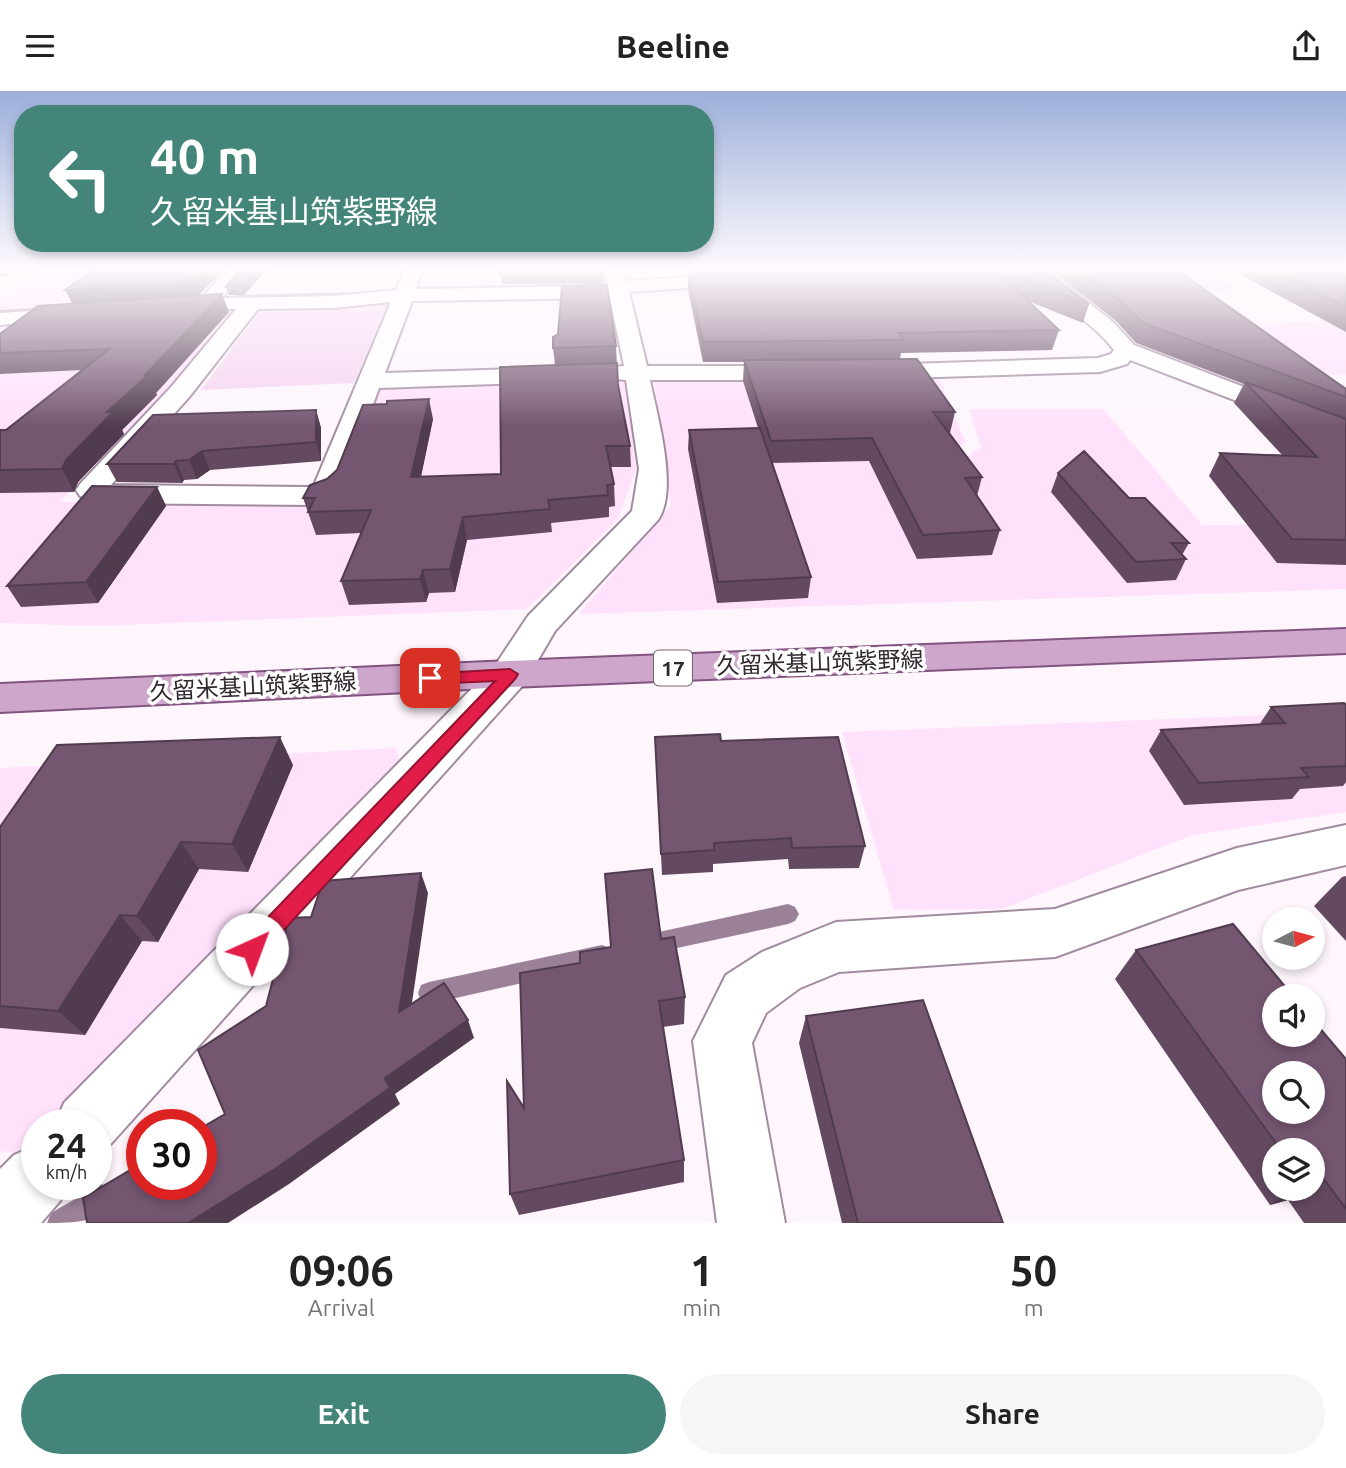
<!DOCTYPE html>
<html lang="en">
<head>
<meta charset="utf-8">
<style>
  body { margin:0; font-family:Ubuntu,"Noto Sans JP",sans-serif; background:#f6f6f6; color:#222; height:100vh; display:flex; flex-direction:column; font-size:26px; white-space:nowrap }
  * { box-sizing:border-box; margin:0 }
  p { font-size:23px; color:#767676 }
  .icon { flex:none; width:38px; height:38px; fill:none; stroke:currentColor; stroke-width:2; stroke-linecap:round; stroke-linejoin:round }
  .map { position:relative; height:1132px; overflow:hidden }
  .sheet { display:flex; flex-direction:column; background:#fff; flex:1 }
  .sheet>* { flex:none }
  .hud { position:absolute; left:14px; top:14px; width:700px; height:147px; border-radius:28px; box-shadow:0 4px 10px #0003; background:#438679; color:#fff; overflow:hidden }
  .needle { width:46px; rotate:84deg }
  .buttons { position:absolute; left:1262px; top:816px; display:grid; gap:14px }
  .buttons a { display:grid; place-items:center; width:63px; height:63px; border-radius:50%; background:#fff; box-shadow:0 4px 10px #0003; font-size:35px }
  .speed { position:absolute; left:21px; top:1018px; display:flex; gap:14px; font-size:35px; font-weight:700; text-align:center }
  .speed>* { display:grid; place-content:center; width:91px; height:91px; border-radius:50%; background:#fff; box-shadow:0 4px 10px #0003; line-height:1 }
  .speed small { font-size:18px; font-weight:400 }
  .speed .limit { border:10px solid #d22; background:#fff; color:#111 }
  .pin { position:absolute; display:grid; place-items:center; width:60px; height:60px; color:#fff; margin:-30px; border-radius:14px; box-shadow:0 4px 10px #0006 }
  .me { position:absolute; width:77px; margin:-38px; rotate:43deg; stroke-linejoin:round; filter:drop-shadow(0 0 5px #0008) }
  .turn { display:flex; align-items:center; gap:24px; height:147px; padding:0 21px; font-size:32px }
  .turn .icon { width:91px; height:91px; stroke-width:2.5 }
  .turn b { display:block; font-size:49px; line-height:60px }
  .eta { display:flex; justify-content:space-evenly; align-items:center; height:119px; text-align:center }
  .eta b { font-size:42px; font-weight:600; line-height:49px }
  .cta { display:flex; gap:14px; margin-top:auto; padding:14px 21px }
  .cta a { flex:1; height:80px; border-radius:42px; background:#438679; color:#fff; font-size:28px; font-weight:600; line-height:80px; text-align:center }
  .cta a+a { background:#f6f6f6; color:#222 }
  header { display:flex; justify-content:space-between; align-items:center; height:91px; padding:0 21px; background:#fff; font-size:32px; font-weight:600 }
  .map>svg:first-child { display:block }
</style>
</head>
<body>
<header><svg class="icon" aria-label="menu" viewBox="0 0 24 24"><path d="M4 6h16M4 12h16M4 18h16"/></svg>Beeline<svg class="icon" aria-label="share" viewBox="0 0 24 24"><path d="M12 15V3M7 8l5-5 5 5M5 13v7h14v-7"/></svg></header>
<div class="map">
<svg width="1346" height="1132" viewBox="0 0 1346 1132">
  <rect width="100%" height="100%" fill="#fef5fd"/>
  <path fill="#ffe1fc" d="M 47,178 L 225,178 L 199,205 L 0,220 L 0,210 Z
    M 226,216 L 235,221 L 166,303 L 60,411 L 335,414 L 381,294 L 626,288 L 636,378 L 618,428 L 527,518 L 96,535 L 0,532 L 0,232 Z
    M 1346,230 L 1346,284 L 1303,285 L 1258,304 L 1144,260 L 1132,236 Z
    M 938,285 L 965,350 L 943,382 L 981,356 L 969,318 L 1103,318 L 1202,434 L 1346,433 L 1346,498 L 579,523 L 671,414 L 654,288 Z
    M 1346,621 L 1346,721 L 1193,744 L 1002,818 L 894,819 L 842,641 Z
    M 396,657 L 400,671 L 54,1034 L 37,1034 L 37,1052 L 26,1063 L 0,1060 L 0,677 Z"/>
  <path fill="#f4d4f1" d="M 1052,178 L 1192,178 L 1241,198 L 1083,206 Z
    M 382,211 L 388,213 L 354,292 L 201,299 L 261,218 Z"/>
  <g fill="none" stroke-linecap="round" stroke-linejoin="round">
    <path fill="#9a8198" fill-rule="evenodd" d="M 628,191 L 631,195 L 425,200 L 421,198 L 425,196 Z
      M 361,201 L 364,205 L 238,208 L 234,206 L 238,204 Z
      M 55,216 L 55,220 L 52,221 L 0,225 L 0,219 Z
      M 788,813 L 795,816 L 799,823 L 795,830 L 788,833 L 654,862 L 646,859 L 643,852 L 646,845 L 654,842 Z
      M 602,854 L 610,857 L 613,864 L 610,871 L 602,874 L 429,913 L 421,910 L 418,902 L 421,894 L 429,891 Z
      M 101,1093 L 111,1097 L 115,1107 C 103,1132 72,1132 47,1132 L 51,1122 Z"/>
    <defs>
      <path id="minor" d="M 228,178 L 247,178 L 222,207 L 334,205 L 396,199 L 405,178 L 423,178 L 416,198 L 608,195 L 605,178 L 623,178 L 626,190 L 740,183 L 749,189 L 747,193 L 629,201 L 647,275 L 797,275 L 805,277 L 809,282 L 805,287 L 797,289 L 650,289 C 657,324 679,399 658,429 L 555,540 L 524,593 L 108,1056 L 96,1061 L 96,1034 L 55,1034 L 64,1012 L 496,573 L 528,525 L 632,420 L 639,378 L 626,289 L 604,287 L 600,282 L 604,277 L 624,275 L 610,207 L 412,210 L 385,282 L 552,277 L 560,279 L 564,284 L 560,289 L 552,291 L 379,297 L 342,399 C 335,409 324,411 313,414 L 99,412 L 80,405 L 76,399 L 80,393 L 172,295 L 236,218 L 226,218 L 217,213 L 206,219 L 199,217 L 196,213 ZM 391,211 L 314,394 L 309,396 L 111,394 L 190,305 L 258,218 L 334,217 Z
        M 1028,178 L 1047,178 L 1114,232 L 1134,254 L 1346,335 L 1346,352 L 1130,269 L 1127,273 L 1100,281 L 875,288 L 867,286 L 863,281 L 867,276 L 875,274 L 1098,267 L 1111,263 L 1114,259 C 1090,227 1051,211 1028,178 Z
        M 75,217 L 82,219 L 85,223 L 82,227 L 0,234 L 0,222 Z
        M 1346,734 L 1346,774 L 1238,799 L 1055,866 L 839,881 L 800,897 L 766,922 L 752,952 L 785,1132 L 717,1132 L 693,950 L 726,884 L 762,861 L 836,831 L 1055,818 L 1237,757 Z
        M 37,1054 L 37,1094 L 67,1094 L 60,1110 L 41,1132 L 0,1132 L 0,1078 L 14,1064 Z"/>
      <path id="major" d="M 0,178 L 10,178 L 8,182 L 0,184 Z
        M 1346,538 L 1346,562 L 510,596 L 0,621 L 0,593 L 510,570 Z"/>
    </defs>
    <use href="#minor" stroke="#a18c9f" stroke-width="4"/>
    <use href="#major" stroke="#82537f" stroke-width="4"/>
    <use href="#minor" fill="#fff" fill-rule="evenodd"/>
    <use href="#major" fill="#cea6cc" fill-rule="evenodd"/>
  </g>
  <path fill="#644a61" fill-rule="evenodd" d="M 240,178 L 267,178 L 244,204 L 229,204 L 226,196 Z
    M 603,178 L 604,192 L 502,193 L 500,183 Z
    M 1050,178 L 1175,178 L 1346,298 L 1346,474 L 1277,472 L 1209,385 L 1220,362 L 1282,364 L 1234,312 L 1244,293 L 1136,252 L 1116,230 Z
    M 1230,178 L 1346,178 L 1346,241 Z
    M 732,179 L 732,178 L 1046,178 L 1051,184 L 1089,213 L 1083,232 L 1028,210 L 1059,239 L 1052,259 L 901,262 L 900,268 L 955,321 L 950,342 L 982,386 L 977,405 L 1000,439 L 992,464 L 917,468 L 869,370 L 772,372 L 811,486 L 808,507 L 717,512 L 688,358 L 689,339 L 758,337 L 743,290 L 744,271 L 703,271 L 688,199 L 688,181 Z
    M 199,204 L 229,221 L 156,302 L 157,304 L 122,339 L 124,343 L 78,391 L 74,401 L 0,402 L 0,339 L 6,339 L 82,279 L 0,283 L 0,243 Z
    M 616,255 L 618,294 L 630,355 L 631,376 L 610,376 L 614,393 L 615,415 L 609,416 L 609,426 L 551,432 L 552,441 L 467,449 L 455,501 L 429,502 L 426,511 L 349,514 L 341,490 L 361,442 L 316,444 L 303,407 L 337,379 L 433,328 L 421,386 L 501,383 L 555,274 L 553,257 Z
    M 316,319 L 321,337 L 321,370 L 210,379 L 197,388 L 184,389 L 182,392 L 117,391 L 107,373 Z
    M 1058,382 L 1129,407 L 1189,452 L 1182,464 L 1186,468 L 1176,489 L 1127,492 L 1051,401 Z
    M 157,396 L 166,415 L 98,512 L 21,516 L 7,495 Z
    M 1346,614 L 1346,691 L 1343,695 L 1300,698 L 1292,708 L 1184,714 L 1149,660 L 1161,639 L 1259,634 L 1271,616 Z
    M 655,646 L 721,650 L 865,755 L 859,777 L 789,778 L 788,768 L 713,773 L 713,781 L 662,784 Z
    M 293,674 L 248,781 L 199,778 L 158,851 L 142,850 L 85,944 L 0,937 L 0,736 Z
    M 1346,785 L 1346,850 L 1314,815 L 1342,786 Z
    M 661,848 L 685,906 L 684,933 L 663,936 L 684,1069 L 684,1091 L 519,1124 L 510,1103 L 524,1017 Z
    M 1136,859 L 1346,968 L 1346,1132 L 1304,1132 L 1288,1109 L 1270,1114 L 1115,888 ZM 1274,1059 L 1312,1059 L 1312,1097 L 1274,1097 Z
    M 806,925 L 1003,1132 L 842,1132 L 799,952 Z"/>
  <path fill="#513c4f" d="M 205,178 L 225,178 L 199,204 L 73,214 L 65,199 Z
    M 258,178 L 267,178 L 244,204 L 241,196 Z
    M 222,203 L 229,221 L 156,302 L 157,304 L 122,339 L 124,343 L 78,391 L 74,401 L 62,378 L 66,369 L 107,321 Z
    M 429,308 L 433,328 L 416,408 L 411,386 Z
    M 316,319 L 321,337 L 321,370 L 316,351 Z
    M 202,360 L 210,379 L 197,388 L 189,369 Z
    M 176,370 L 184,389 L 182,392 L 174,373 Z
    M 157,396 L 166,415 L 98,512 L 86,491 Z
    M 463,426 L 467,449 L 455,501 L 450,478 Z
    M 423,479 L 429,502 L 426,511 L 420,488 Z
    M 280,646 L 293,674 L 248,781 L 232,753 Z
    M 181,751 L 199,778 L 158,851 L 137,825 Z
    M 421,782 L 428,802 L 408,939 L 399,921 Z
    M 120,824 L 142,850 L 85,944 L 58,920 Z
    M 468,929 L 474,947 L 395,1003 L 400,1013 L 289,1093 L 228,1132 L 188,1132 L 385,987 Z
    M 1297,1097 L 1307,1097 L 1288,1109 L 1270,1114 Z"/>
  <path fill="#745671" stroke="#513c4f" stroke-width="2" fill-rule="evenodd" d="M 95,178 L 205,178 L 193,189 L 65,199 Z
    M 240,178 L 258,178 L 241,196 L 226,196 Z
    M 500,178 L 603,178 L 603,183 L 500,183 Z
    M 744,178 L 994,178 L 1059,239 L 898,242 L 904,249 L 703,251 L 688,181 Z
    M 996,178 L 1046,178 L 1051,184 L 1089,213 Z
    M 1078,178 L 1175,178 L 1346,298 L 1346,306 L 1143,232 L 1122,211 Z
    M 1271,178 L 1346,178 L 1346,216 Z
    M 607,194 L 616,255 L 553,257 L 553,246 L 558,243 L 562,195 Z
    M 222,203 L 145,284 L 148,284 L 107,321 L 113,321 L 66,369 L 62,378 L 0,379 L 0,339 L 6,339 L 109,258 L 0,262 L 0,243 L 38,215 Z
    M 917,268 L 955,321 L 933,321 L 982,386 L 965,387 L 1000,439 L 923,444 L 872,347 L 771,350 L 744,269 Z
    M 617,272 L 618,294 L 630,355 L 606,355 L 614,393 L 607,394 L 608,404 L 548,409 L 550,418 L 463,426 L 450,478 L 423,479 L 420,488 L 341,490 L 371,419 L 308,421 L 315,407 L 303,407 L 310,394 L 327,388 L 337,379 L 363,314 L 387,313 L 387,310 L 429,308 L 411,386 L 501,383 L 500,276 Z
    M 1245,291 L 1346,328 L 1346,449 L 1292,448 L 1220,362 L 1317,366 Z
    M 316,319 L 316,351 L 202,360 L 189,369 L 176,370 L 174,373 L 107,373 L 153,324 Z
    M 760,337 L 811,486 L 718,491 L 689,339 Z
    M 1084,360 L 1129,407 L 1145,407 L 1189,452 L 1171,452 L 1186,468 L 1136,471 L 1058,382 Z
    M 92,395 L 157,396 L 86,491 L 7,495 Z
    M 1344,612 L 1346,614 L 1346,675 L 1301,677 L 1309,686 L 1199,692 L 1161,639 L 1285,632 L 1271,616 Z
    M 720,643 L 721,650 L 838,646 L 865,755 L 792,757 L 791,747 L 714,752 L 714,759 L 661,763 L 655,646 Z
    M 280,646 L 232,753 L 181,751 L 137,825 L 120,824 L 58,920 L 0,915 L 0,736 L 57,654 Z
    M 652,778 L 661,848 L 674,846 L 685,906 L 659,910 L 684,1069 L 510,1103 L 507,990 L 524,1017 L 520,882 L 580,872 L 580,861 L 611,856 L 605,783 Z
    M 421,782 L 399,921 L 444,892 L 468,929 L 385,987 L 390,997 L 275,1078 L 188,1132 L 87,1132 L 83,1107 L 142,1072 L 142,1094 L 201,1094 L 201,1037 L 225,1023 L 198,959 L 266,915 L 289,827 L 311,826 L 323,790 Z
    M 1233,833 L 1293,905 L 1274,905 L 1274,943 L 1312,943 L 1312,928 L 1346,968 L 1346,1118 L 1323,1087 L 1312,1090 L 1312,1059 L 1281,1059 L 1136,859 ZM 1274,982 L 1312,982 L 1312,1020 L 1274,1020 Z
    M 923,909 L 1003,1132 L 858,1132 L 806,925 Z"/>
  <linearGradient id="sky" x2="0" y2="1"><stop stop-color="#9bafda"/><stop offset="0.53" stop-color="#fffafe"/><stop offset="1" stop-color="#fffafe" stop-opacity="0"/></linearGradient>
  <rect width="1346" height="336" fill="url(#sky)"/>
  <path fill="#e11d48" stroke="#92132f" stroke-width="2" d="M 510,578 L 518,583 L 516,587 L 260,865 L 252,868 L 244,865 L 241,858 L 244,851 L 495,590 L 430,593 L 421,587 L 424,583 Z"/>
  <g text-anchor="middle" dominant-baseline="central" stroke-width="7" stroke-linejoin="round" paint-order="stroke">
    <rect fill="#fff" stroke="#6e686d" stroke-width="2" x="654" y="559.5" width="38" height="35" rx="5"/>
    <g font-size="21" font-weight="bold" fill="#30272f">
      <text x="673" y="577">17</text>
    </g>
    <g font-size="23" fill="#30272f" stroke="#fff">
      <text transform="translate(820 571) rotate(-2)">久留米基山筑紫野線</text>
      <text transform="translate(253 595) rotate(-3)">久留米基山筑紫野線</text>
    </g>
  </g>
</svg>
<div class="buttons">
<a><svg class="needle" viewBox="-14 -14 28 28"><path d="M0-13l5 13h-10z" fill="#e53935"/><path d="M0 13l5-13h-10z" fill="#767676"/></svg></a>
<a><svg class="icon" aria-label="sound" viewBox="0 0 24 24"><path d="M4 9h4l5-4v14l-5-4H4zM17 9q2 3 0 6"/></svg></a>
<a><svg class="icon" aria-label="search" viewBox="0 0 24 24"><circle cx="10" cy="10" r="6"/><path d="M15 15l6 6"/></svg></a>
<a><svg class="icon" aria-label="layers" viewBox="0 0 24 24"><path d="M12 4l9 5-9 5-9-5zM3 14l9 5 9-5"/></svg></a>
</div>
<div class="speed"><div>24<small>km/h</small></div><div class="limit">30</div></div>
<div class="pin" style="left:430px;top:587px;background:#d93025"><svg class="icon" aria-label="arrive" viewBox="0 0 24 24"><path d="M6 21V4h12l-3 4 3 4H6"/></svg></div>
<svg class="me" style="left:252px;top:858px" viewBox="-20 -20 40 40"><circle r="19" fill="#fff"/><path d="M0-13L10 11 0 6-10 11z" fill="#e11d48"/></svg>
<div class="hud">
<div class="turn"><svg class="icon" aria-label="left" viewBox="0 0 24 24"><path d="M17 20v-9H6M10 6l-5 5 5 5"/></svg><div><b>40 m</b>久留米基山筑紫野線</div></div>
</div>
</div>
<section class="sheet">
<div class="eta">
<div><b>09:06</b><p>Arrival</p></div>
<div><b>1</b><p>min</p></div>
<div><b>50</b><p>m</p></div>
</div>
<div class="cta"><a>Exit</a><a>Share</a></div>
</section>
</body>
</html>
